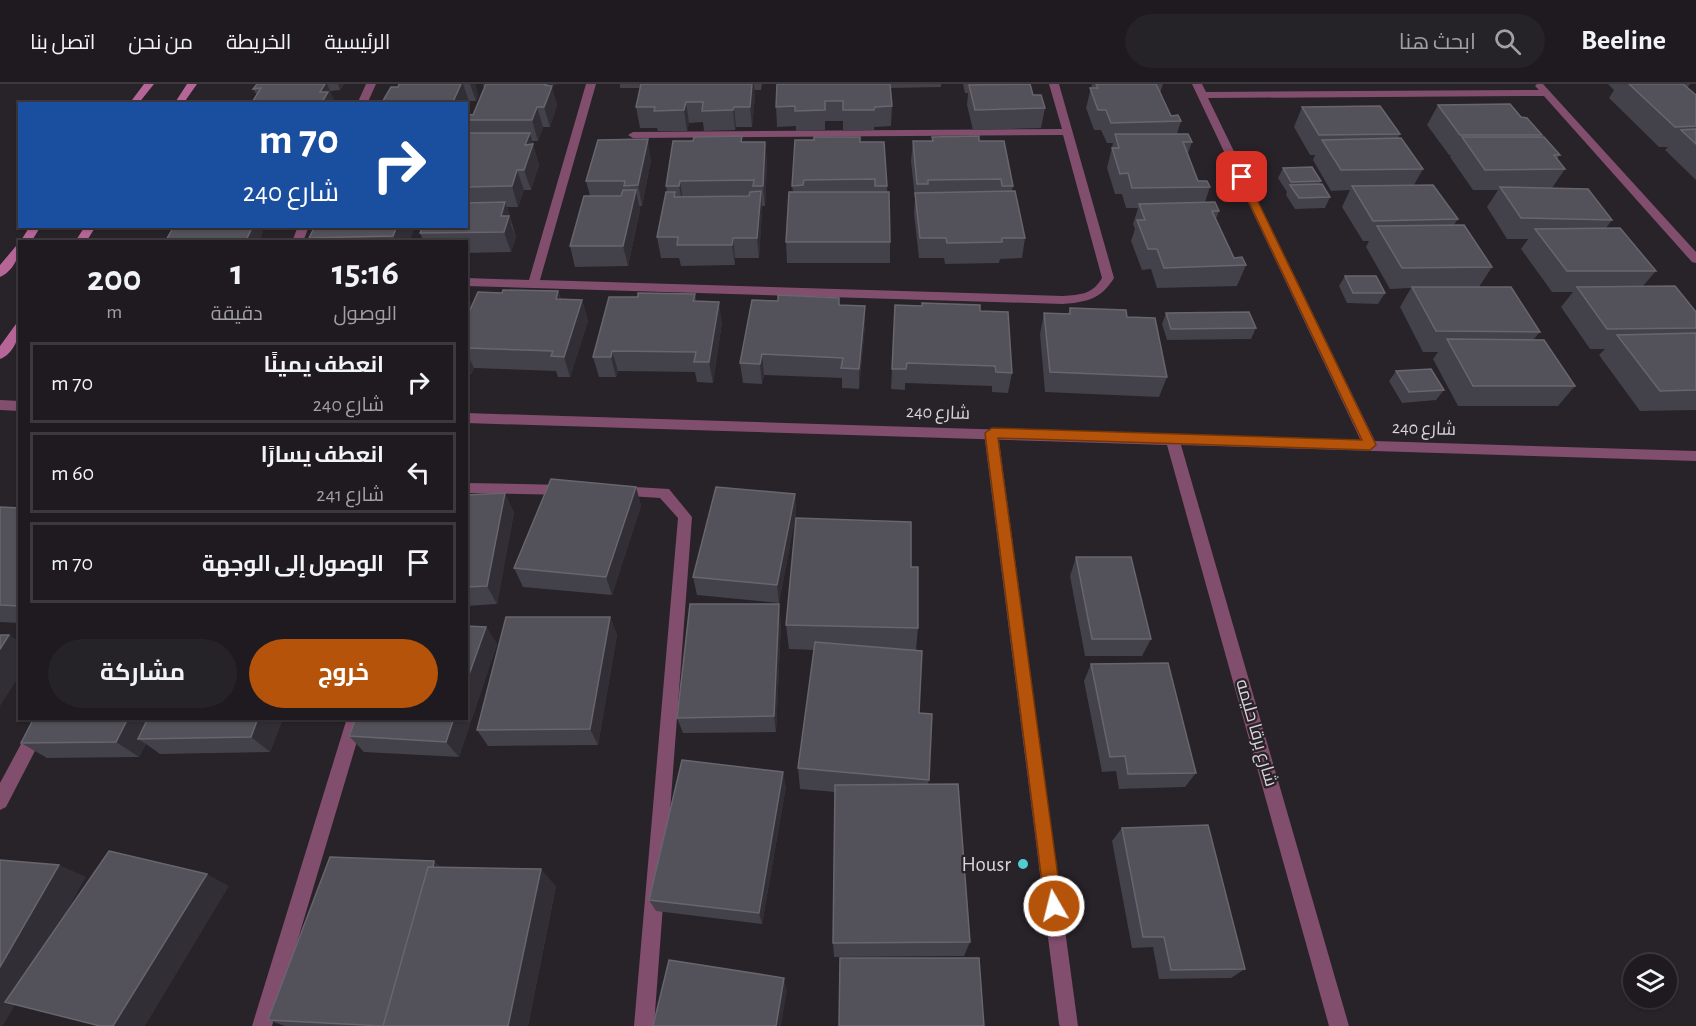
<!DOCTYPE html>
<html lang="ar">
<head>
<meta charset="utf-8">
<style>
  body { margin:0; font-family:"Alegreya Sans",Cairo,sans-serif; background:#262328; color:#f1f3f6; direction:rtl; height:100vh; display:flex; flex-direction:column; font-size:22px; white-space:nowrap }
  * { box-sizing:border-box; margin:0 }
  p { font-size:20px; color:#a1a1a4 }
  .icon { flex:none; width:33px; height:33px; fill:none; stroke:currentColor; stroke-width:2; stroke-linecap:round; stroke-linejoin:round }
  .map { position:relative; flex:1; overflow:hidden; direction:ltr }
  .sheet { position:absolute; left:18px; top:156px; width:450px; height:480px; display:flex; flex-direction:column; background:#1e1a1f; border-radius:0px; box-shadow:0 2px 4px #0004,0 0 0 2px #3c383d; direction:rtl }
  .sheet>* { flex:none }
  .banner { position:absolute; left:18px; top:18px; width:450px; height:126px; border-radius:0px; box-shadow:0 2px 4px #0004,0 0 0 2px #3c383d; direction:rtl; background:#1a4fa0; color:#fff; overflow:hidden }
  .controls { position:absolute; left:1623px; top:870px; display:grid; gap:12px }
  .controls a { display:grid; place-items:center; width:54px; height:54px; border-radius:50%; background:#1e1a1f; box-shadow:0 2px 4px #0004,0 0 0 2px #3c383d; font-size:30px }
  .pin { position:absolute; display:grid; place-items:center; width:51px; height:51px; color:#fff; margin:-26px; border-radius:12px; box-shadow:0 3px 9px #0006 }
  .me { position:absolute; width:66px; margin:-33px; rotate:352deg; stroke-linejoin:round; filter:drop-shadow(0 0 4px #0008) }
  .turn { display:flex; align-items:center; gap:21px; height:126px; padding:0 30px; font-size:27px }
  .turn .icon { width:78px; height:78px; stroke-width:2.5 }
  .turn b { display:block; font-size:42px; line-height:51px }
  .eta { display:flex; justify-content:space-evenly; align-items:center; height:102px; text-align:center }
  .eta b { font-size:36px; font-weight:700; line-height:42px }
  .cta { display:flex; gap:12px; margin-top:auto; padding:12px 30px }
  .cta a { flex:1; height:69px; border-radius:36px; background:#b45309; color:#fff; font-size:24px; font-weight:700; line-height:69px; text-align:center }
  .cta a+a { background:#262328; color:#f1f3f6 }
  ul { padding:0; list-style:none }
  li { display:flex; align-items:center; gap:18px; height:81px; margin:0 12px 9px; padding:0 18px; border:3px solid #3c383d; border-radius:0px }
  li div { flex:1 }
  li b { display:block; font-size:22px }
  li em { font-style:normal }
  header { display:flex; align-items:center; gap:36px; box-sizing:border-box; height:84px; padding:0 30px; background:#1e1a1f; border-bottom:2px solid #3c383d }
  header strong { font-size:28px }
  nav { display:flex; gap:33px; margin-inline-start:auto; font-size:21px }
  .search { width:420px; height:54px; background:#262328; display:flex; align-items:center; gap:15px; box-sizing:border-box; padding:0 21px; border-radius:33px; color:#a1a1a4; font-size:22px }
  .map>svg:first-child { display:block }
</style>
</head>
<body>
<header>
<strong>Beeline</strong>
<div class="search"><svg class="icon" aria-label="search" viewBox="0 0 24 24"><circle cx="10" cy="10" r="6"/><path d="M15 15l6 6"/></svg>ابحث هنا</div>
<nav><a>الرئيسية</a><a>الخريطة</a><a>من نحن</a><a>اتصل بنا</a></nav>
</header>
<div class="map">
<svg width="1696" height="942" viewBox="0 0 1696 942">
  <rect width="100%" height="100%" fill="#282229"/>
  <g fill="none" stroke-linecap="round" stroke-linejoin="round">
    <path fill="#824e6d" fill-rule="evenodd" d="M 366,0 L 376,0 L 367,20 L 357,20 Z
      M 586,0 L 596,0 L 540,196 L 1063,212 C 1080,211 1093,210 1102,194 L 1063,51 L 633,54 L 628,51 L 633,48 L 1062,45 L 1049,0 L 1059,0 L 1114,194 C 1101,215 1087,218 1063,220 L 466,202 L 466,194 L 529,196 Z
      M 298,142 L 309,142 L 303,158 L 292,158 Z
      M 991,344 L 998,349 L 1078,942 L 1060,942 L 1059,940 L 984,349 Z
      M 466,399 L 568,401 L 575,406 L 568,411 L 466,409 Z
      M 619,402 L 669,405 L 692,433 L 654,942 L 634,942 L 678,434 L 660,414 L 614,411 L 612,407 Z
      M 35,634 L 52,634 L 6,723 L 0,726 L 0,699 Z
      M 347,634 L 364,634 L 272,942 L 252,942 Z"/>
    <path fill="#824e6d" fill-rule="evenodd" d="M 1192,0 L 1202,0 L 1206,8 L 1539,6 L 1535,2 L 1537,0 L 1543,0 L 1696,168 L 1696,179 L 1692,178 L 1544,12 L 1208,14 L 1375,357 L 1696,367 L 1696,377 L 1181,361 L 1349,942 L 1329,942 L 1167,361 L 466,339 L 466,329 L 1361,357 Z
      M 0,316 L 20,317 L 20,327 L 0,326 Z"/>
    <path fill="#b66597" fill-rule="evenodd" d="M 144,0 L 154,0 L 138,20 L 129,20 Z
      M 187,0 L 197,0 L 183,20 L 174,20 Z
      M 30,142 L 41,142 L 31,158 L 20,158 Z
      M 85,142 L 96,142 L 86,158 L 75,158 Z
      M 20,161 C 20,173 12,188 0,193 L 0,181 L 16,162 Z
      M 20,239 C 20,252 14,270 0,275 L 0,262 L 16,240 Z"/>
  </g>
  <path fill="#43414a" d="M 257,0 L 344,0 L 340,6 L 330,7 L 335,18 L 257,11 L 253,5 Z
    M 399,0 L 475,0 L 478,11 L 476,17 L 469,17 L 466,22 L 466,20 L 398,3 Z
    M 483,0 L 558,0 L 551,1 L 557,21 L 550,43 L 543,43 L 538,57 L 532,57 L 539,81 L 531,106 L 524,106 L 518,123 L 507,123 L 516,153 L 511,168 L 466,169 L 466,158 L 424,158 L 420,149 L 466,142 L 466,30 L 473,31 L 484,5 Z
    M 620,0 L 762,0 L 761,6 L 754,6 L 755,12 L 752,43 L 736,43 L 735,46 L 704,47 L 703,38 L 689,39 L 687,47 L 658,47 L 657,44 L 640,44 L 636,23 L 640,4 L 620,4 Z
    M 777,0 L 941,0 L 941,3 L 890,4 L 892,22 L 891,42 L 874,43 L 874,46 L 843,47 L 843,37 L 825,37 L 825,46 L 796,47 L 796,42 L 777,43 L 776,23 Z
    M 963,0 L 1030,0 L 1033,11 L 1045,24 L 1041,44 L 973,46 L 967,21 L 968,9 L 965,9 Z
    M 1092,0 L 1163,0 L 1160,9 L 1171,32 L 1181,37 L 1177,50 L 1192,58 L 1188,69 L 1198,97 L 1210,103 L 1205,118 L 1219,127 L 1216,135 L 1234,174 L 1246,181 L 1237,202 L 1157,204 L 1151,185 L 1142,186 L 1131,157 L 1135,145 L 1133,140 L 1138,124 L 1126,124 L 1122,110 L 1115,110 L 1107,84 L 1113,59 L 1107,59 L 1101,46 L 1094,46 L 1086,24 Z
    M 1608,0 L 1690,0 L 1687,4 L 1696,11 L 1696,96 L 1665,66 L 1668,63 L 1659,63 L 1609,14 L 1614,6 Z
    M 1438,21 L 1521,33 L 1542,51 L 1540,53 L 1560,71 L 1557,75 L 1565,85 L 1552,104 L 1612,136 L 1606,144 L 1656,187 L 1642,203 L 1696,228 L 1696,326 L 1640,327 L 1599,271 L 1605,265 L 1590,265 L 1561,223 L 1573,208 L 1552,208 L 1521,165 L 1528,155 L 1507,155 L 1487,123 L 1498,106 L 1473,106 L 1450,73 L 1451,71 L 1449,71 L 1427,41 Z
    M 1302,23 L 1400,50 L 1398,54 L 1423,85 L 1414,101 L 1458,135 L 1454,141 L 1492,183 L 1479,203 L 1540,248 L 1533,256 L 1575,302 L 1558,322 L 1458,322 L 1433,275 L 1438,268 L 1423,268 L 1400,223 L 1411,204 L 1390,205 L 1366,163 L 1369,157 L 1363,157 L 1342,123 L 1350,106 L 1331,107 L 1313,76 L 1315,71 L 1310,71 L 1294,43 Z
    M 742,52 L 742,58 L 765,58 L 767,78 L 765,122 L 762,122 L 762,128 L 759,174 L 735,174 L 735,181 L 681,182 L 679,174 L 661,174 L 657,153 L 667,108 L 666,102 L 693,57 Z
    M 932,53 L 979,57 L 1013,102 L 1012,107 L 1025,154 L 1022,174 L 1000,175 L 999,179 L 945,180 L 944,174 L 919,174 L 914,129 L 915,115 L 911,77 L 913,57 L 932,57 Z
    M 860,58 L 887,102 L 890,158 L 890,179 L 787,179 L 786,158 L 793,108 L 792,102 Z
    M 651,76 L 642,122 L 639,122 L 640,126 L 628,182 L 575,183 L 570,162 L 590,112 L 586,97 Z
    M 1283,84 L 1321,97 L 1319,100 L 1330,113 L 1325,124 L 1295,125 L 1286,111 L 1287,108 L 1278,94 Z
    M 315,142 L 420,142 L 419,145 L 414,145 L 409,158 L 311,158 L 309,154 Z
    M 1345,192 L 1385,209 L 1378,220 L 1347,219 L 1339,202 Z
    M 558,207 L 561,215 L 582,216 L 588,237 L 570,293 L 558,293 L 556,287 L 474,284 L 471,290 L 466,290 L 466,209 L 472,222 L 502,209 Z
    M 695,210 L 696,217 L 722,238 L 713,299 L 697,298 L 695,288 L 618,287 L 616,293 L 599,293 L 593,273 L 638,213 Z
    M 839,214 L 839,221 L 865,242 L 859,305 L 842,304 L 842,294 L 764,291 L 762,300 L 743,299 L 740,279 L 778,217 Z
    M 895,221 L 980,227 L 1012,289 L 1008,309 L 992,308 L 992,302 L 905,299 L 905,306 L 891,305 Z
    M 1070,224 L 1127,233 L 1167,293 L 1159,313 L 1045,308 L 1040,250 L 1044,229 L 1068,230 Z
    M 1166,229 L 1256,244 L 1251,255 L 1167,256 L 1162,240 Z
    M 1396,287 L 1444,306 L 1436,316 L 1402,319 L 1389,297 Z
    M 636,403 L 641,422 L 612,511 L 523,503 L 514,484 Z
    M 795,410 L 796,429 L 779,519 L 697,511 L 693,493 Z
    M 466,411 L 514,428 L 497,520 L 466,522 Z
    M 0,423 L 20,424 L 20,539 L 0,538 Z
    M 1076,473 L 1151,555 L 1142,572 L 1085,572 L 1070,492 Z
    M 911,483 L 918,544 L 916,566 L 919,629 L 929,696 L 928,700 L 970,858 L 964,872 L 834,873 L 833,859 L 835,708 L 800,705 L 798,684 L 814,566 L 789,565 L 786,541 Z
    M 610,533 L 617,551 L 598,661 L 488,662 L 477,646 Z
    M 781,538 L 776,648 L 683,649 L 677,634 Z
    M 486,543 L 497,560 L 459,673 L 364,668 L 349,652 Z
    M 1091,580 L 1196,689 L 1185,703 L 1119,705 L 1116,687 L 1102,688 L 1084,597 Z
    M 283,634 L 270,668 L 160,670 L 146,660 L 139,673 L 47,674 L 21,659 Z
    M 786,702 L 762,840 L 656,827 L 649,816 Z
    M 1122,744 L 1245,885 L 1231,894 L 1159,895 L 1153,863 L 1132,864 L 1112,757 Z
    M 442,784 L 556,802 L 528,942 L 285,942 L 268,936 Z"/>
  <path fill="#322e36" d="M 325,0 L 327,0 L 335,18 L 334,20 L 321,20 L 320,8 Z
    M 338,0 L 344,0 L 340,6 Z
    M 461,0 L 463,0 L 469,17 L 466,22 L 466,20 L 452,20 Z
    M 470,0 L 475,0 L 478,11 L 476,17 Z
    M 546,0 L 551,0 L 552,3 L 552,2 L 557,21 L 550,43 L 544,23 Z
    M 752,0 L 754,0 L 755,12 L 752,43 L 750,23 Z
    M 686,18 L 689,39 L 687,47 L 684,26 Z
    M 537,23 L 543,43 L 538,57 L 532,36 Z
    M 734,23 L 736,43 L 735,46 L 733,26 Z
    M 530,49 L 539,81 L 531,106 L 524,86 L 525,61 Z
    M 648,55 L 651,76 L 642,122 L 638,101 Z
    M 765,58 L 767,78 L 765,122 L 763,102 Z
    M 517,86 L 524,106 L 518,123 L 512,102 Z
    M 680,97 L 683,117 L 683,122 L 679,102 Z
    M 636,106 L 640,126 L 628,182 L 623,162 Z
    M 761,107 L 762,128 L 759,174 L 757,154 Z
    M 505,118 L 512,138 L 511,141 L 516,153 L 511,168 L 504,148 L 501,132 Z
    M 243,142 L 260,142 L 263,148 L 261,152 L 264,158 L 245,158 Z
    M 397,142 L 413,142 L 414,145 L 409,158 L 396,158 L 393,152 Z
    M 733,154 L 735,174 L 735,181 L 732,161 Z
    M 558,207 L 565,228 L 556,215 Z
    M 466,209 L 473,225 L 466,240 Z
    M 582,216 L 588,237 L 570,293 L 564,273 Z
    M 719,218 L 722,238 L 713,299 L 709,278 Z
    M 865,222 L 865,242 L 859,305 L 859,285 Z
    M 612,267 L 618,287 L 616,293 L 611,273 Z
    M 466,268 L 474,284 L 471,290 L 466,280 Z
    M 762,270 L 764,291 L 762,300 L 760,280 Z
    M 636,403 L 641,422 L 612,511 L 606,493 Z
    M 505,409 L 514,428 L 497,520 L 487,502 Z
    M 795,410 L 796,429 L 779,519 L 777,501 Z
    M 779,520 L 781,538 L 776,648 L 774,632 Z
    M 610,533 L 617,551 L 598,661 L 590,645 Z
    M 486,543 L 497,560 L 459,673 L 446,658 L 454,634 L 466,634 L 466,599 Z
    M 9,551 L 20,558 L 20,591 L 0,622 L 0,565 Z
    M 128,634 L 158,634 L 138,655 L 146,660 L 139,673 L 116,658 Z
    M 258,634 L 283,634 L 270,668 L 251,653 Z
    M 783,688 L 786,702 L 762,840 L 759,829 Z
    M 434,777 L 449,790 L 384,942 Z
    M 59,781 L 86,793 L 3,942 L 0,942 L 0,883 Z
    M 541,785 L 556,802 L 528,942 L 508,942 Z
    M 207,790 L 229,802 L 145,942 L 113,942 Z
    M 784,894 L 787,907 L 781,942 L 776,942 Z"/>
  <path fill="#535159" stroke="#68656d" stroke-width="1.5" d="M 257,0 L 325,0 L 320,8 L 328,8 L 321,20 L 251,20 L 261,4 L 253,5 Z
    M 399,0 L 461,0 L 452,20 L 381,20 L 391,3 L 398,3 Z
    M 486,0 L 546,0 L 545,1 L 552,2 L 544,23 L 537,23 L 532,36 L 466,36 L 466,30 L 473,31 Z
    M 641,0 L 752,0 L 750,23 L 734,23 L 733,26 L 702,27 L 703,18 L 686,18 L 684,26 L 654,27 L 655,23 L 636,23 Z
    M 777,0 L 890,0 L 892,22 L 875,23 L 874,26 L 843,26 L 843,17 L 825,17 L 825,26 L 795,27 L 795,22 L 776,23 Z
    M 1030,0 L 1033,11 L 1041,11 L 1045,24 L 975,26 L 969,1 Z
    M 1096,0 L 1156,0 L 1171,32 L 1178,31 L 1181,37 L 1111,39 L 1106,26 L 1098,26 L 1090,4 L 1098,4 Z
    M 1629,0 L 1683,0 L 1696,11 L 1696,42 L 1675,43 Z
    M 1510,20 L 1521,33 L 1527,34 L 1542,51 L 1460,51 L 1438,21 Z
    M 1380,22 L 1400,50 L 1319,51 L 1302,23 Z
    M 1696,45 L 1696,60 L 1681,46 Z
    M 466,49 L 530,49 L 525,61 L 533,60 L 524,86 L 517,86 L 512,102 L 466,103 Z
    M 1115,50 L 1188,50 L 1192,58 L 1183,58 L 1198,97 L 1207,97 L 1210,103 L 1132,104 L 1128,89 L 1120,90 L 1112,64 L 1119,64 Z
    M 742,52 L 741,58 L 765,58 L 763,102 L 753,102 L 754,96 L 680,97 L 679,102 L 666,102 L 673,57 L 693,57 L 694,53 Z
    M 979,52 L 979,57 L 1004,57 L 1013,102 L 1002,102 L 1001,95 L 928,96 L 928,100 L 917,100 L 913,57 L 933,57 L 932,53 Z
    M 814,53 L 860,53 L 860,58 L 884,58 L 887,102 L 875,102 L 875,95 L 804,96 L 803,101 L 792,102 L 795,56 L 814,56 Z
    M 1462,53 L 1544,53 L 1560,71 L 1554,71 L 1565,85 L 1485,86 Z
    M 1401,54 L 1423,85 L 1341,86 L 1322,56 Z
    M 648,55 L 638,101 L 624,102 L 625,97 L 586,97 L 598,56 Z
    M 1312,83 L 1321,97 L 1291,98 L 1283,84 Z
    M 1322,100 L 1330,113 L 1299,114 L 1290,101 Z
    M 1433,101 L 1458,135 L 1373,137 L 1352,102 Z
    M 1500,103 L 1588,105 L 1612,136 L 1521,134 Z
    M 623,106 L 636,106 L 623,162 L 570,162 L 584,112 L 621,112 Z
    M 761,107 L 757,154 L 733,154 L 732,161 L 677,161 L 678,153 L 657,153 L 666,108 L 675,108 L 674,113 L 749,112 L 750,108 Z
    M 1015,107 L 1025,154 L 1002,154 L 1002,158 L 947,159 L 946,154 L 920,154 L 915,109 Z
    M 789,108 L 889,108 L 890,158 L 786,158 Z
    M 505,118 L 501,132 L 509,132 L 504,148 L 420,149 L 423,142 L 466,142 L 466,119 Z
    M 1215,118 L 1219,127 L 1212,127 L 1234,174 L 1242,173 L 1246,181 L 1164,184 L 1157,165 L 1148,165 L 1137,136 L 1145,136 L 1139,120 Z
    M 1464,141 L 1492,183 L 1402,184 L 1377,142 Z
    M 174,142 L 253,142 L 245,158 L 165,158 Z
    M 315,142 L 397,142 L 393,152 L 309,154 Z
    M 1620,144 L 1656,187 L 1567,187 L 1535,145 Z
    M 1345,192 L 1376,192 L 1385,209 L 1353,209 Z
    M 1675,202 L 1696,228 L 1696,244 L 1607,245 L 1577,203 Z
    M 1412,203 L 1511,203 L 1540,248 L 1436,247 Z
    M 503,206 L 558,207 L 556,215 L 582,216 L 564,273 L 551,272 L 553,267 L 466,264 L 466,235 L 478,208 L 502,209 Z
    M 638,209 L 695,210 L 693,217 L 719,218 L 709,278 L 694,278 L 696,268 L 612,267 L 611,273 L 593,273 L 609,213 L 638,213 Z
    M 778,211 L 839,214 L 839,221 L 865,222 L 859,285 L 841,284 L 843,274 L 762,270 L 760,280 L 740,279 L 752,216 L 778,217 Z
    M 922,219 L 980,221 L 980,227 L 1008,228 L 1012,289 L 996,288 L 995,282 L 907,279 L 906,285 L 892,285 L 895,221 L 922,222 Z
    M 1070,224 L 1126,226 L 1127,233 L 1155,234 L 1167,293 L 1050,288 L 1044,229 L 1070,230 Z
    M 1249,228 L 1256,244 L 1171,245 L 1166,229 Z
    M 1696,249 L 1696,306 L 1660,307 L 1617,251 Z
    M 1447,255 L 1544,256 L 1575,302 L 1473,302 Z
    M 1431,285 L 1444,306 L 1409,308 L 1396,287 Z
    M 551,395 L 636,403 L 606,493 L 514,484 Z
    M 716,403 L 795,410 L 777,501 L 693,493 Z
    M 505,409 L 487,502 L 466,503 L 466,411 Z
    M 0,423 L 20,424 L 20,522 L 0,521 Z
    M 796,434 L 911,438 L 911,483 L 918,483 L 918,544 L 786,541 Z
    M 1076,473 L 1131,473 L 1151,555 L 1092,555 Z
    M 690,520 L 779,520 L 774,632 L 677,634 Z
    M 506,533 L 610,533 L 590,645 L 477,646 Z
    M 466,542 L 486,543 L 466,599 Z
    M 0,551 L 9,551 L 0,565 Z
    M 815,558 L 922,567 L 919,629 L 932,630 L 929,696 L 798,684 Z
    M 1168,579 L 1196,689 L 1128,690 L 1125,672 L 1110,673 L 1091,580 Z
    M 34,634 L 128,634 L 116,658 L 21,659 Z
    M 148,634 L 258,634 L 251,653 L 138,655 Z
    M 356,634 L 454,634 L 446,658 L 349,652 Z
    M 682,676 L 783,688 L 759,829 L 649,816 Z
    M 958,700 L 970,858 L 833,859 L 835,701 Z
    M 1208,741 L 1245,885 L 1171,886 L 1164,853 L 1143,853 L 1122,744 Z
    M 109,767 L 207,790 L 113,942 L 100,942 L 5,918 Z
    M 330,773 L 434,777 L 433,783 L 428,783 L 383,942 L 268,936 Z
    M 0,776 L 59,781 L 0,883 Z
    M 428,783 L 541,785 L 508,942 L 383,942 Z
    M 840,874 L 979,874 L 984,942 L 839,942 Z
    M 669,876 L 784,894 L 776,942 L 653,942 Z"/>
  <path fill="#b45309" stroke="#753606" stroke-width="1.5" d="M 1242,90 L 1246,93 L 1376,361 L 1370,366 L 998,354 L 1062,822 L 1060,828 L 1054,831 L 1048,828 L 1045,822 L 985,349 L 992,344 L 1362,356 L 1237,93 Z"/>
  <circle fill="#51ccd3" stroke="#282229" stroke-width="2" cx="1023" cy="780" r="6"/>
  <g text-anchor="middle" dominant-baseline="central" stroke-width="4.5" stroke-linejoin="round" paint-order="stroke">
    <g font-size="18" fill="#d8d4d9" stroke="#282229">
      <text transform="translate(938 329) rotate(2)">شارع 240</text>
      <text transform="translate(1424 345) rotate(2)">شارع 240</text>
      <text transform="translate(1256 649) rotate(74)">شارع برقا حليمه</text>
    </g>
    <g font-size="21" fill="#d8d4d9" stroke="#282229" text-anchor="end">
      <text x="1011" y="780">Housr</text>
    </g>
  </g>
</svg>
<div class="controls">
<a><svg class="icon" aria-label="layers" viewBox="0 0 24 24"><path d="M12 4l9 5-9 5-9-5zM3 14l9 5 9-5"/></svg></a>
</div>
<div class="pin" style="left:1242px;top:93px;background:#d93025"><svg class="icon" aria-label="arrive" viewBox="0 0 24 24"><path d="M6 21V4h12l-3 4 3 4H6"/></svg></div>
<svg class="me" style="left:1054px;top:822px" viewBox="-20 -20 40 40"><circle r="17" fill="#b45309" stroke="#fff" stroke-width="3"/><path d="M0-11L8 9 0 5-8 9z" fill="#fff"/></svg>
<div class="banner">
<div class="turn"><svg class="icon" aria-label="right" viewBox="0 0 24 24"><path d="M7 20v-9h11M14 6l5 5-5 5"/></svg><div><b>70 m</b>شارع 240</div></div>
</div>
<section class="sheet">
<div class="eta">
<div><b>15:16</b><p>الوصول</p></div>
<div><b>1</b><p>دقيقة</p></div>
<div><b>200</b><p>m</p></div>
</div>
<ul>
<li><svg class="icon" aria-label="right" viewBox="0 0 24 24"><path d="M7 20v-9h11M14 6l5 5-5 5"/></svg><div><b>انعطف يمينًا</b><p>شارع 240</p></div><em>70 m</em></li>
<li><svg class="icon" aria-label="left" viewBox="0 0 24 24"><path d="M17 20v-9H6M10 6l-5 5 5 5"/></svg><div><b>انعطف يسارًا</b><p>شارع 241</p></div><em>60 m</em></li>
<li><svg class="icon" aria-label="arrive" viewBox="0 0 24 24"><path d="M6 21V4h12l-3 4 3 4H6"/></svg><div><b>الوصول إلى الوجهة</b></div><em>70 m</em></li>
</ul>
<div class="cta"><a>خروج</a><a>مشاركة</a></div>
</section>
</div>
</body>
</html>
